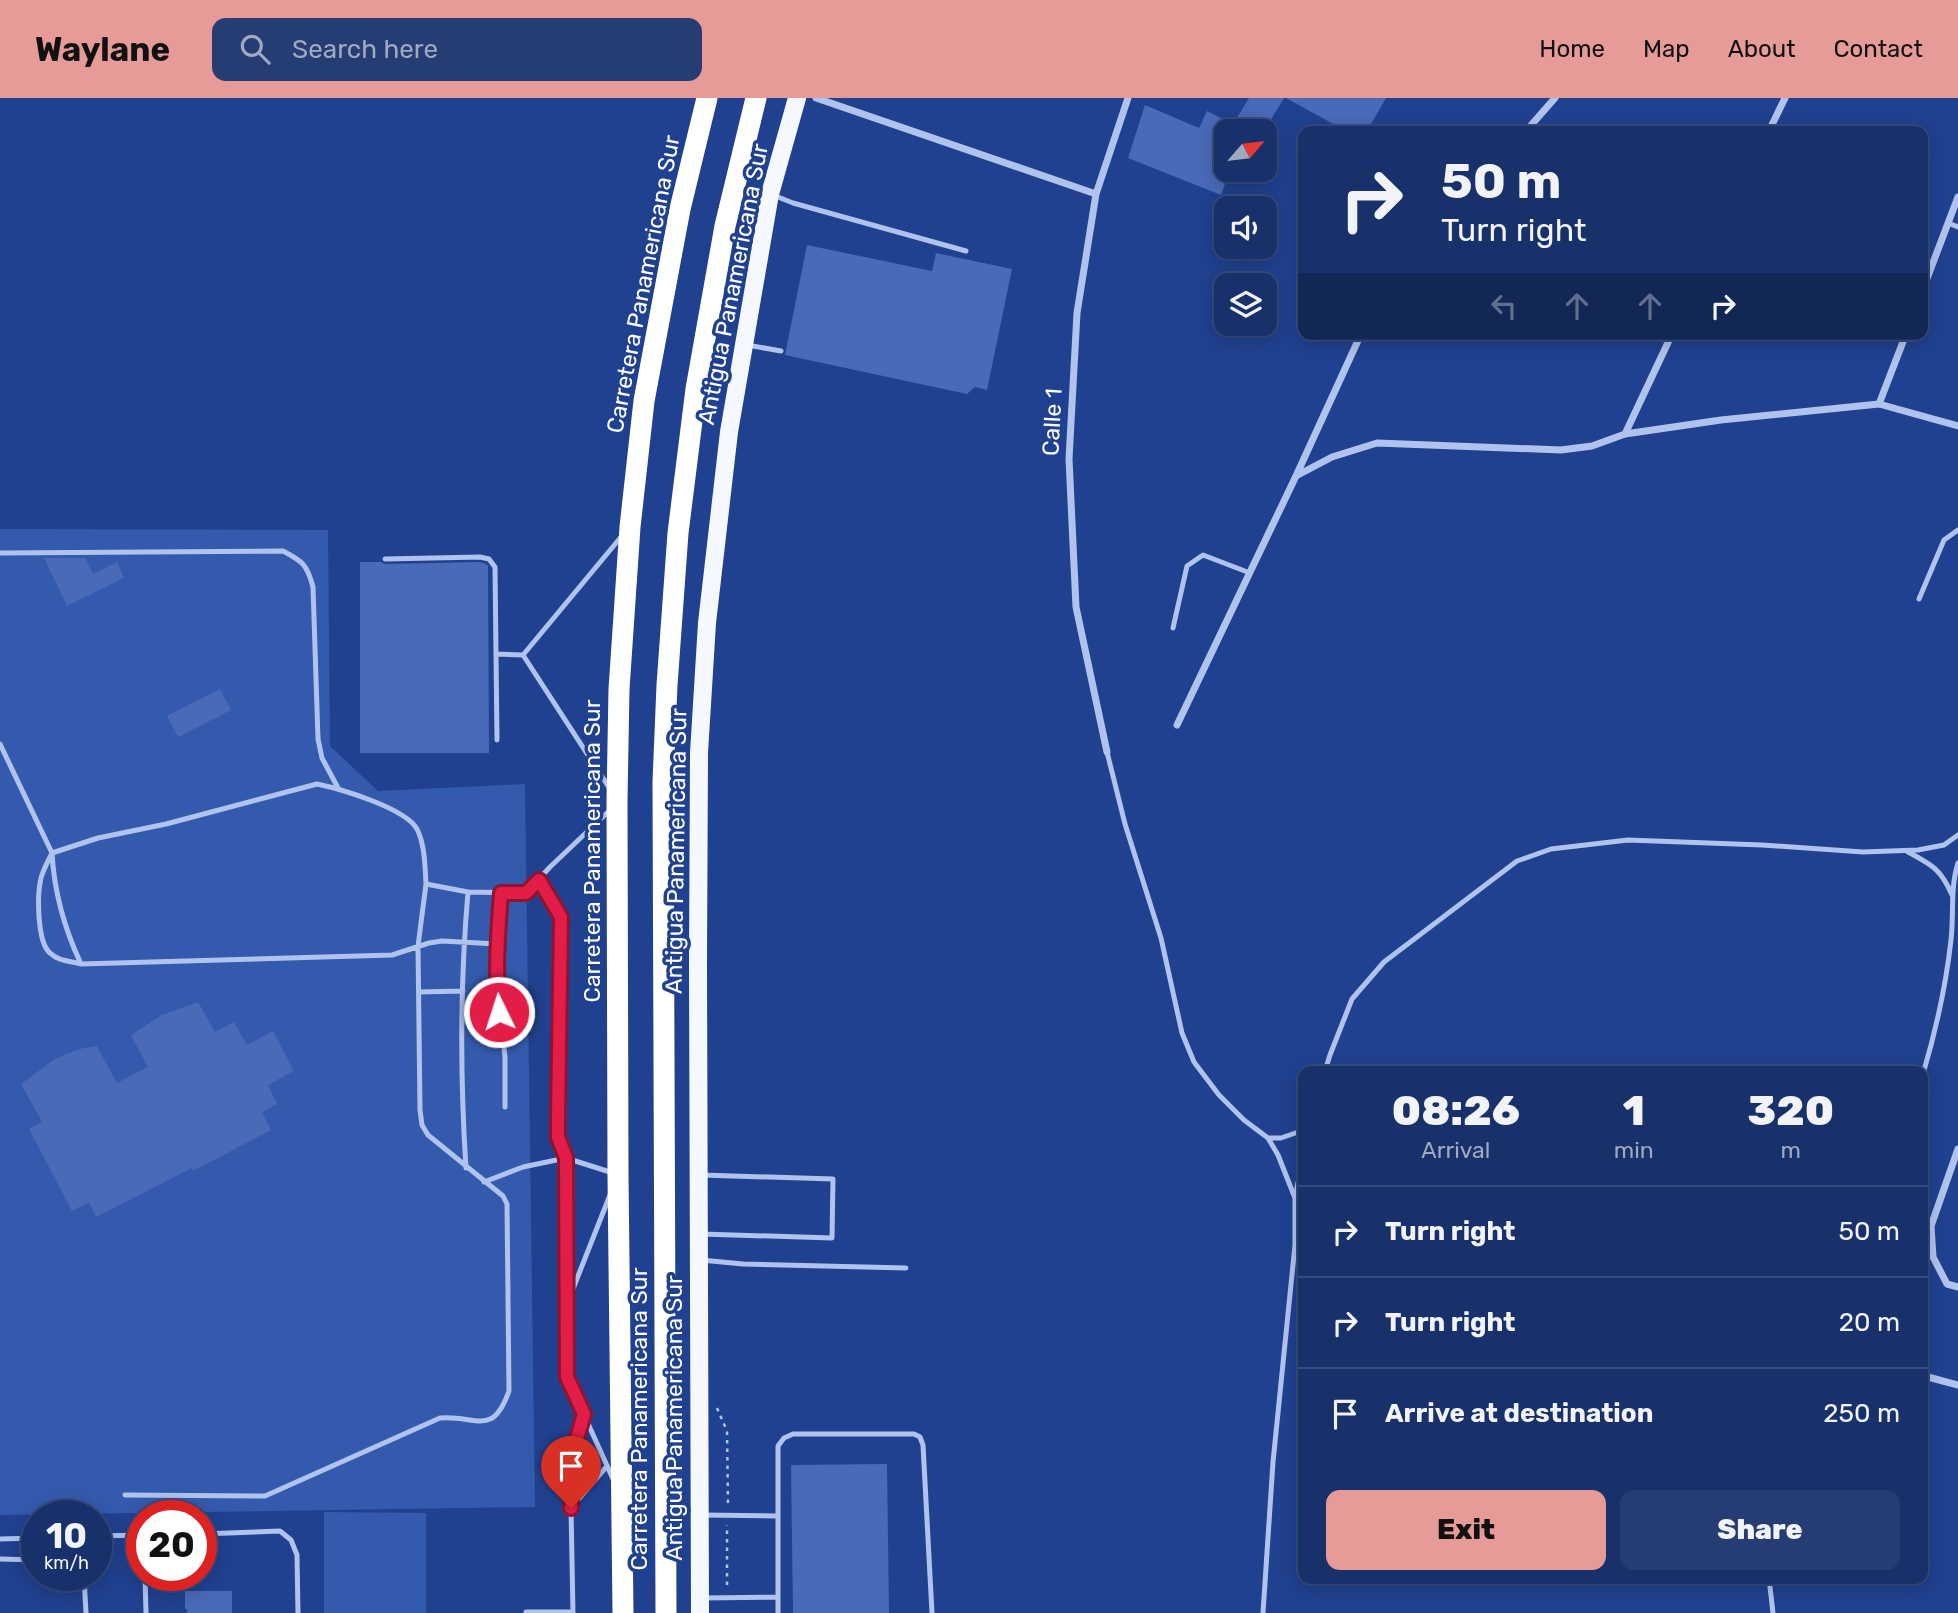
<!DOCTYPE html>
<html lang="en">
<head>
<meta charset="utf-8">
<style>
  body { margin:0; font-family:Rubik,sans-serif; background:#253d73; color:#f1f3f6; height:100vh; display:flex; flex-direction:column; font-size:26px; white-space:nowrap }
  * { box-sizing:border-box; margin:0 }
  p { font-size:23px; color:#9fa9c1 }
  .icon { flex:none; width:38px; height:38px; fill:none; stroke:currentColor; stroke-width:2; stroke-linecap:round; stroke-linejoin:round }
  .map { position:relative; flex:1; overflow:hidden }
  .panel { position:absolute; left:1298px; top:968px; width:630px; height:518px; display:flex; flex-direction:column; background:#18316b; border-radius:14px; box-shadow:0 4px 18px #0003,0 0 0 2px #364c7e }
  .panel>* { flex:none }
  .hud { position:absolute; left:1298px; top:28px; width:630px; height:214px; border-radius:14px; box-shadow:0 4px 18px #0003,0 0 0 2px #364c7e; background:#18316b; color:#f1f3f6; overflow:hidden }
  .needle { width:46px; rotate:62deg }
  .buttons { position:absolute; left:1214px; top:21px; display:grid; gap:14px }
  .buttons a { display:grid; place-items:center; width:63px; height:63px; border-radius:14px; background:#18316b; box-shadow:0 4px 18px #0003,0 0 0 2px #364c7e; font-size:35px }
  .speed { position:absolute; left:21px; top:1402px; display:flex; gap:14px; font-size:35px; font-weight:700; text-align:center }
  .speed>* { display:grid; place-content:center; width:91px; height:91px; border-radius:50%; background:#18316b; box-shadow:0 4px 18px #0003,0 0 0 2px #364c7e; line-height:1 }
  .speed small { font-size:18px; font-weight:400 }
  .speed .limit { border:10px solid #d22; background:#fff; color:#111 }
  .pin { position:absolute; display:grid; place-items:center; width:60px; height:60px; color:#fff; margin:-72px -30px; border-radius:50% 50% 50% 0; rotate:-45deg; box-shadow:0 0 7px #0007 }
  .pin .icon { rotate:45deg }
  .me { position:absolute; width:77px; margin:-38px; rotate:356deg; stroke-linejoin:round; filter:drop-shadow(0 0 5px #0008) }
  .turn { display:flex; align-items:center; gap:24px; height:147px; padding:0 28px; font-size:32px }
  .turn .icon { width:91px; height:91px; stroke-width:2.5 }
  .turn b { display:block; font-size:49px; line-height:60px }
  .lanes { display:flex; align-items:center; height:66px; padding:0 28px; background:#0003; justify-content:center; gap:35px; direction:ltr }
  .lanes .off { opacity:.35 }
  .eta { display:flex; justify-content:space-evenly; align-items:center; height:119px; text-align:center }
  .eta b { font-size:42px; font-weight:800; line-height:49px }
  .primary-button { display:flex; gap:14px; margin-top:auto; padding:14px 28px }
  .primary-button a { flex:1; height:80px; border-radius:14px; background:#e69b98; color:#111; font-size:28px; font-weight:800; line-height:80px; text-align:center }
  .primary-button a+a { background:#253d73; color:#f1f3f6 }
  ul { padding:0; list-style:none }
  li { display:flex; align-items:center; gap:21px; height:91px; padding:0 28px; border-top:2px solid #364c7e }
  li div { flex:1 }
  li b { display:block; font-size:26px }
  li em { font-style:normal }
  header { display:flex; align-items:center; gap:42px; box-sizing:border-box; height:98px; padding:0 35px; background:#e69b98; color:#111 }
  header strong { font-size:33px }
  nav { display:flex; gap:38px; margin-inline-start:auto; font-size:24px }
  .search { width:490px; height:63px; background:#253d73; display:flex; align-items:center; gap:18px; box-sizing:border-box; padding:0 24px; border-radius:14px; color:#9fa9c1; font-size:26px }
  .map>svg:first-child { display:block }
</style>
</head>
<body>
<header>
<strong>Waylane</strong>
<div class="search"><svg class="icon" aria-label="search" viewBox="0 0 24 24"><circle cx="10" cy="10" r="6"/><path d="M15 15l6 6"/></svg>Search here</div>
<nav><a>Home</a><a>Map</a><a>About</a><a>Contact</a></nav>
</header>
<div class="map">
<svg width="1958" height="1515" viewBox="0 0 1958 1515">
  <rect width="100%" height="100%" fill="#20418f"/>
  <path fill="#345aad" d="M 0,431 L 328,432 L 330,648 L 378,693 L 525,686 L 535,1409 L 0,1417 Z
    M 324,1414 L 426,1415 L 426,1515 L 324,1515 Z"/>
  <path fill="#496ab7" d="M 1249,0 L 1284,0 L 1264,33 L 1229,33 Z
    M 1286,0 L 1386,0 L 1367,33 L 1346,33 Z
    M 1145,7 L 1199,30 L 1207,13 L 1227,23 L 1227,72 L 1230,72 L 1221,97 L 1128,60 Z
    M 807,147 L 932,173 L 936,155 L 1012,171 L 987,292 L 975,289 L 967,296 L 785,257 Z
    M 44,460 L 85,460 L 93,476 L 117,464 L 124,480 L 67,508 Z
    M 360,464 L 381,464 L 385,466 L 480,464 L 486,466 L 488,468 L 489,655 L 360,655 Z
    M 220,591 L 231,612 L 178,639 L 167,618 Z
    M 198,904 L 215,934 L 234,924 L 247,947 L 273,933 L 294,973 L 268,987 L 277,1006 L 262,1014 L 271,1032 L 193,1073 L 192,1070 L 96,1119 L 89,1104 L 72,1113 L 29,1031 L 42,1024 L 21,986 L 55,961 L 79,951 L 97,948 L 117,985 L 148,969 L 131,938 L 140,931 L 162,917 Z
    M 887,1366 L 889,1515 L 793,1515 L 791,1367 Z
    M 185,1493 L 232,1493 L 232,1515 L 187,1515 L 187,1511 L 185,1511 Z"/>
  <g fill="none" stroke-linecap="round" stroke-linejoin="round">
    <path stroke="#b0c3ed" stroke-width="2.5" stroke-dasharray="3.5 5" stroke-linecap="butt" d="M 717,1310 L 727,1333 L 728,1407
      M 727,1487 L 727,1427"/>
    <path stroke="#b0c3ed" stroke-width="5" d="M 773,97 L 793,105 L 966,153
      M 1948,125 L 1958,129
      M 747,247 L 781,253
      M 0,455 L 283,453 C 302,463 307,466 313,489 L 318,641 L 322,660 L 338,690
      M 385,461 L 480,459 L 489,461 L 495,469 L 497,642
      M 1919,501 L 1944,442 L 1958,432
      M 1173,530 L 1187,468 L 1203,457 L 1250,475
      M 496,556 L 523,557
      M 0,646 L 52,755 C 48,763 43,772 41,780 C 37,797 37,844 50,855 C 58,863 70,863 81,866
      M 1107,654 L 1125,726 L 1161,840 L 1182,935 L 1194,964 L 1219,997 L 1244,1022 L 1268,1040 L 1278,1057 L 1295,1100 L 1295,1147 L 1273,1364 L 1263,1515
      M 610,691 L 523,557 L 621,439
      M 1908,754 C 1932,767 1941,771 1952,797
      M 539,782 L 561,819 L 558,1039 L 566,1060 L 613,1075
      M 501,795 L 497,846 L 497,891 L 505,959 L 505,1009
      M 497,846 L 442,843 L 429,845 L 392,857 L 81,866 C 65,832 54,792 52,755 L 98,740 L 166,726 L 317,686 C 341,691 405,710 417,731 C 425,747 425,769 426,786 L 468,794 L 526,795 L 550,769 L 610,712
      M 419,894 L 463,893
      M 1325,973 L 1330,957 L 1352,901 L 1384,864 L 1517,763 L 1551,751 L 1628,742 L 1762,747 L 1863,754 L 1918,752 L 1944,747 L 1958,737
      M 1923,976 C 1936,932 1946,887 1951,842 C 1954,816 1950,790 1958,765
      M 1268,1040 L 1281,1040 L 1304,1032
      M 466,1070 C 460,978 460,886 468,794
      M 484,1084 L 523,1069 L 566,1060 L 567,1203
      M 610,1097 L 567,1206 L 567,1279 L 613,1381
      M 1295,1100 L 1304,1054
      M 701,1136 L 832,1140 L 833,1081 L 701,1077
      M 701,1162 L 743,1166 L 906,1170
      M 125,1397 L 265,1398 L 440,1320 C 477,1317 492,1340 509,1293 L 507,1106 L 503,1098 L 428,1037 L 422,1027 L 420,1012 L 418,848 L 426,786
      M 571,1409 L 573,1354 L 584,1316
      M 702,1417 L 777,1418
      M 201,1436 L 280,1433 L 291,1442 L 297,1457 L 298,1515
      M 96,1438 L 142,1437
      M 0,1441 L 37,1440
      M 0,1461 L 37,1462
      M 83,1477 L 84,1479 L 86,1515
      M 145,1477 L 146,1515
      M 1769,1480 L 1773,1515
      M 703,1500 L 778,1499
      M 526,1514 L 573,1514
      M 573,1515 L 571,1410 L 607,1368
      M 778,1515 L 778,1348 L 784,1340 L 793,1336 L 914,1336 L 920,1339 L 923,1347 L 932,1515"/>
    <path stroke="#b0c3ed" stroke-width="7" d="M 816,0 L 1096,96
      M 1526,33 L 1555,0
      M 1769,33 L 1785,0
      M 1923,191 L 1958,99
      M 1879,306 L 1906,236
      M 1625,336 L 1672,236
      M 1296,378 L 1332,359 L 1377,345 L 1561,352 L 1592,348 L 1625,336 L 1721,322 L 1879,306 L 1958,328
      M 1177,627 L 1296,378 L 1361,236
      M 1107,654 L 1076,509 L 1069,361 L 1077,215 L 1096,96 L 1128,0
      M 1958,1051 L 1931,1128 L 1933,1159 L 1947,1186 L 1958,1189
      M 1928,1279 L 1958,1287"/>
    <path stroke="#f6f8ff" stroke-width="18" d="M 700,1515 L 698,866 L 699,655 L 707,525 L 729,334 L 770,96 L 797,0"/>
    <path stroke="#fff" stroke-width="21" d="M 623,1515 L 618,1077 L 617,702 L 619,591 L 630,429 L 644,303 L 680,111 L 707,0
      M 666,1515 L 663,684 L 667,587 L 678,435 L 696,291 L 725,128 L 756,0"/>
  </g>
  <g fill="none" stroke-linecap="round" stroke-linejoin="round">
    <defs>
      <path id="route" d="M 499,914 C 495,874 498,835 501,795 L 526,795 L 539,782 L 561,819 L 558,1020 L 558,1039 L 566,1060 L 567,1279 L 584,1316 L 573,1354 L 571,1410"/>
    </defs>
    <use href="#route" stroke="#92132f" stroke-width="18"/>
    <use href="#route" stroke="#e11d48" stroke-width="12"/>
  </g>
  <g text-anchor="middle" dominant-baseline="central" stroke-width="7" stroke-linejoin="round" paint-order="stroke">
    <g font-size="23" fill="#fff" stroke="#20418f">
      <text transform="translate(643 186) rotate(-79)">Carretera Panamericana Sur</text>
      <text transform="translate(733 186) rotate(-79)">Antigua Panamericana Sur</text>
      <text transform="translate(1052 324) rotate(-87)">Calle 1</text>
      <text transform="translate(592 753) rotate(-90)">Carretera Panamericana Sur</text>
      <text transform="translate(676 753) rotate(-89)">Antigua Panamericana Sur</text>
      <text transform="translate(674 1320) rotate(-90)">Antigua Panamericana Sur</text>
      <text transform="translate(639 1321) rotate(-90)">Carretera Panamericana Sur</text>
    </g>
  </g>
</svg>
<div class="buttons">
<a><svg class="needle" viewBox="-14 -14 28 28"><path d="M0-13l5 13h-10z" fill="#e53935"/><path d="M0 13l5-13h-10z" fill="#9fa9c1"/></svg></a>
<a><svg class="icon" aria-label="sound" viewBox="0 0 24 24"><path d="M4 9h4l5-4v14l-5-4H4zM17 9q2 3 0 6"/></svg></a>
<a><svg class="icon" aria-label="layers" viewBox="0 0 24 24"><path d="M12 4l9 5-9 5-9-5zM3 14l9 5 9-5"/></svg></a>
</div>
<div class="speed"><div>10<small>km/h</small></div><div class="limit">20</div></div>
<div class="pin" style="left:571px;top:1410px;background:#d93025"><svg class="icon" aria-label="arrive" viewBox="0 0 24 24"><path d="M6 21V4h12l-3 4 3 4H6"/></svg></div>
<svg class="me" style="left:499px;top:914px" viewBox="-20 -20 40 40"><circle r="17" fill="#e11d48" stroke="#fff" stroke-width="3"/><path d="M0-11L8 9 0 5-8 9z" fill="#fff"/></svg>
<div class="hud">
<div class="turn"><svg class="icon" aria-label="right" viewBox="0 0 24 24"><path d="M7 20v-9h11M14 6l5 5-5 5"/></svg><div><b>50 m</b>Turn right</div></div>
<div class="lanes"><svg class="icon off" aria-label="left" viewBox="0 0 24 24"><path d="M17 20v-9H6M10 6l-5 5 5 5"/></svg><svg class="icon off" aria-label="ahead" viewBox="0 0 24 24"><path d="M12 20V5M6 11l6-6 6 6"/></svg><svg class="icon off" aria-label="ahead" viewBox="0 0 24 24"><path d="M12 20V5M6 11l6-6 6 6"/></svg><svg class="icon" aria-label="right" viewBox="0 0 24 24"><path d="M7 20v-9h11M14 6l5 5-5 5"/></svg></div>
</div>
<section class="panel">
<div class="eta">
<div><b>08:26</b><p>Arrival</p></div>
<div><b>1</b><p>min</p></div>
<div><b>320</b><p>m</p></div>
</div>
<ul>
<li><svg class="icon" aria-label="right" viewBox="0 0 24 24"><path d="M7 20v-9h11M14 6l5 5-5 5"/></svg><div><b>Turn right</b></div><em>50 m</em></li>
<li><svg class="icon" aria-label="right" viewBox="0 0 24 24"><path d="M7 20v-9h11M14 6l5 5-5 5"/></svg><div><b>Turn right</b></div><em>20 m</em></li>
<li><svg class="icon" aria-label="arrive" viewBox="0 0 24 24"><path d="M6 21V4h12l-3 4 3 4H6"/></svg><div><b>Arrive at destination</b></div><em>250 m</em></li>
</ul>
<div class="primary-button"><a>Exit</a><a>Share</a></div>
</section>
</div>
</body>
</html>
